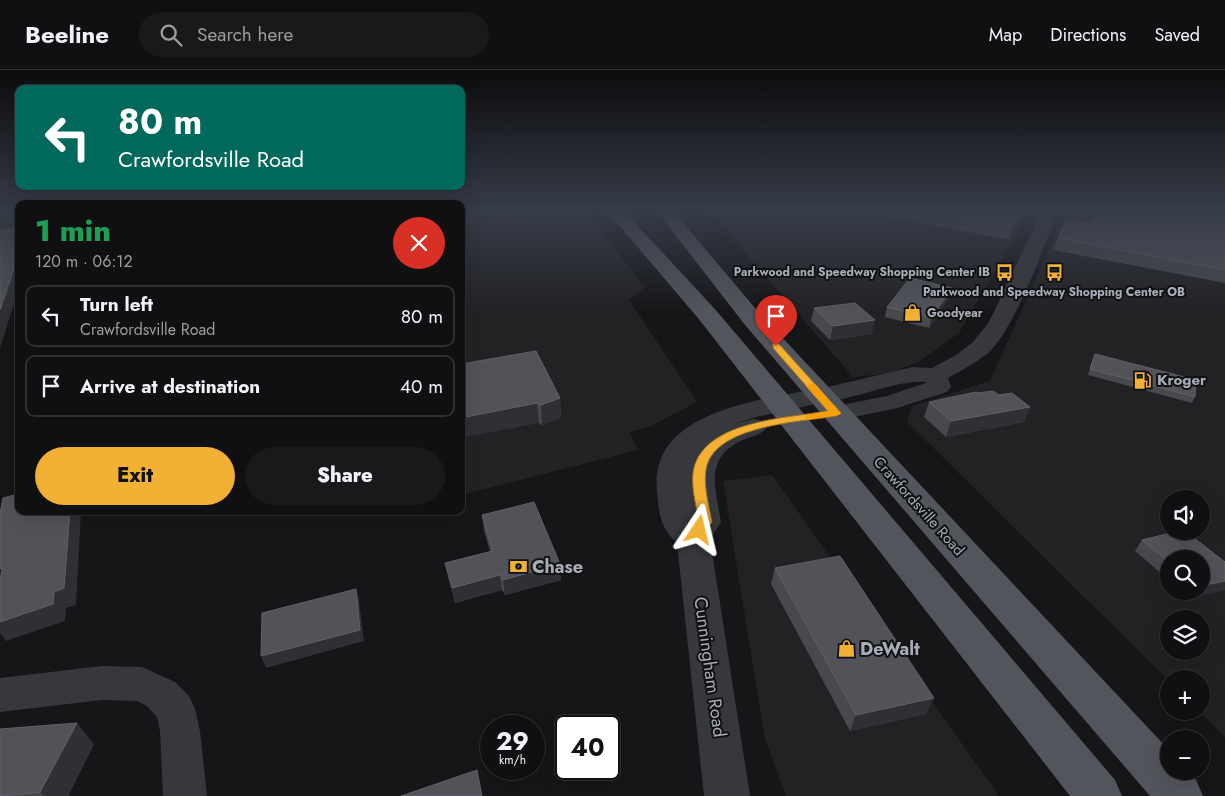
<!DOCTYPE html>
<html lang="en">
<head>
<meta charset="utf-8">
<style>
  body { margin:0; font-family:Jost,sans-serif; background:#19191b; color:#f1f3f6; height:100vh; display:flex; flex-direction:column; font-size:19px; white-space:nowrap }
  * { box-sizing:border-box; margin:0 }
  p { font-size:16px; color:#9c9d9f }
  .icon { flex:none; width:28px; height:28px; fill:none; stroke:currentColor; stroke-width:2; stroke-linecap:round; stroke-linejoin:round }
  .map { position:relative; flex:1; overflow:hidden }
  .details { position:absolute; left:15px; top:130px; width:450px; height:315px; display:flex; flex-direction:column; background:#101012; border-radius:10px; box-shadow:0 5px 20px #0002,0 0 0 1px #303032 }
  .details>* { flex:none }
  .hud { position:absolute; left:15px; top:15px; width:450px; height:105px; border-radius:10px; box-shadow:0 5px 20px #0002,0 0 0 1px #303032; background:#00695c; color:#fff; overflow:hidden }
  .controls { position:absolute; left:1160px; top:420px; display:grid; gap:10px }
  .controls a { display:grid; place-items:center; width:50px; height:50px; border-radius:50%; background:#101012; box-shadow:0 5px 20px #0002,0 0 0 1px #303032; font-size:25px }
  .speed { position:absolute; left:480px; top:645px; display:flex; gap:10px; font-size:25px; font-weight:700; text-align:center }
  .speed>* { display:grid; place-content:center; width:65px; height:65px; border-radius:50%; background:#101012; box-shadow:0 5px 20px #0002,0 0 0 1px #303032; line-height:1 }
  .speed small { font-size:12px; font-weight:400 }
  .speed .limit { border:2px solid #111; border-radius:8px; background:#fff; color:#111 }
  .pin { position:absolute; display:grid; place-items:center; width:42px; height:42px; color:#fff; margin:-51px -21px; border-radius:50% 50% 50% 0; rotate:-45deg; box-shadow:0 0 5px #0007 }
  .pin .icon { rotate:45deg }
  .me { position:absolute; width:55px; margin:-28px; rotate:10deg; stroke-linejoin:round; filter:drop-shadow(0 0 4px #0008) }
  .turn { display:flex; align-items:center; gap:18px; height:105px; padding:0 20px; font-size:22px }
  .turn .icon { width:65px; height:65px; stroke-width:2.5 }
  .turn b { display:block; font-size:35px; line-height:42px }
  .round { display:grid; place-items:center; flex:none; width:52px; height:52px; border-radius:26px; background:#19191b }
  .summary { display:flex; align-items:center; justify-content:space-between; height:85px; padding:0 20px }
  h1 { font-size:30px; font-weight:800; line-height:38px; color:#1e9e55 }
  .action { display:flex; gap:10px; margin-top:auto; padding:10px 20px }
  .action a { flex:1; height:58px; border-radius:30px; background:#f2b134; color:#111; font-size:20px; font-weight:800; line-height:58px; text-align:center }
  .action a+a { background:#19191b; color:#f1f3f6 }
  ul { padding:0; list-style:none }
  li { display:flex; align-items:center; gap:15px; height:62px; margin:0 10px 8px; padding:0 10px; border:2px solid #303032; border-radius:10px }
  li div { flex:1 }
  li b { display:block; font-size:19px }
  li em { font-style:normal }
  header { display:flex; align-items:center; gap:30px; box-sizing:border-box; height:70px; padding:0 25px; background:#101012; border-bottom:1px solid #303032 }
  header strong { font-size:24px }
  nav { display:flex; gap:28px; margin-inline-start:auto; font-size:18px }
  .search { width:350px; height:45px; background:#19191b; display:flex; align-items:center; gap:12px; box-sizing:border-box; padding:0 18px; border-radius:28px; color:#9c9d9f; font-size:19px }
  .map>svg:first-child { display:block }
</style>
</head>
<body>
<header>
<strong>Beeline</strong>
<div class="search"><svg class="icon" aria-label="search" viewBox="0 0 24 24"><circle cx="10" cy="10" r="6"/><path d="M15 15l6 6"/></svg>Search here</div>
<nav><a>Map</a><a>Directions</a><a>Saved</a></nav>
</header>
<div class="map">
<svg width="1225" height="726" viewBox="0 0 1225 726">
  <rect width="100%" height="100%" fill="#161618"/>
  <path fill="#222225" fill-rule="evenodd" d="M 461,141 L 584,141 L 591,147 L 645,218 L 629,230 L 697,332 L 651,356 L 629,362 L 638,380 L 461,425 Z
    M 709,141 L 1030,141 L 959,263 L 917,293 L 886,304 L 853,307 Z
    M 1066,141 L 1126,141 L 1225,158 L 1225,667 L 1199,641 L 1201,641 L 1201,609 L 1169,609 L 1169,611 L 907,352 L 912,336 L 990,311 ZM 1169,429 L 1201,429 L 1201,461 L 1169,461 ZM 1169,489 L 1201,489 L 1201,521 L 1169,521 ZM 1169,549 L 1201,549 L 1201,581 L 1169,581 Z
    M 772,405 L 999,726 L 786,726 L 765,669 L 723,411 Z"/>
  <path fill="#1e261f" d="M 0,141 L 19,141 L 19,160 L 0,164 Z"/>
  <g fill="none" stroke-linecap="round" stroke-linejoin="round">
    <path fill="#37383d" fill-rule="evenodd" d="M 1042,141 L 1058,141 C 1043,178 1016,257 988,283 C 976,293 962,300 948,308 L 951,317 L 947,322 L 897,338 L 836,351 L 827,348 L 823,343 L 827,338 L 887,326 L 926,313 L 926,312 C 900,310 868,324 842,329 C 831,331 822,334 811,331 L 808,326 L 811,321 L 913,297 L 932,298 L 956,285 L 973,272 L 989,252 Z
      M 102,596 L 142,597 L 175,612 L 189,626 L 195,639 L 200,661 L 207,726 L 163,726 L 160,661 L 157,647 L 147,636 L 137,631 L 102,630 L 0,642 L 0,608 Z"/>
    <path fill="#37383d" fill-rule="evenodd" d="M 820,318 L 829,321 L 833,326 L 829,331 L 756,347 L 731,355 L 753,349 L 763,351 L 767,357 C 761,366 752,366 743,370 C 704,387 715,418 721,452 L 710,469 L 750,726 L 704,726 L 677,473 C 660,458 659,443 657,421 C 649,340 762,330 820,318 Z"/>
    <path fill="#53555c" fill-rule="evenodd" d="M 607,141 L 624,141 L 714,238 L 1115,710 L 1122,726 L 1070,726 L 698,248 Z
      M 657,141 L 673,141 L 761,245 L 1169,680 L 1169,701 L 1188,701 L 1196,710 L 1203,726 L 1150,726 L 745,255 Z"/>
  </g>
  <path fill="#47494d" d="M 863,141 L 1024,141 L 1023,145 L 1008,170 Z
    M 1095,141 L 1225,141 L 1225,213 L 1053,180 L 1058,168 L 1091,153 Z
    M 949,227 L 929,258 L 885,247 L 887,237 Z
    M 814,238 L 872,264 L 830,270 L 811,251 Z
    M 1095,284 L 1195,327 L 1192,333 L 1088,305 L 1093,288 Z
    M 461,294 L 560,328 L 561,347 L 542,355 L 539,353 Z
    M 978,323 L 999,325 L 1030,337 L 1024,352 L 946,367 L 924,347 L 929,332 Z
    M 482,445 L 560,494 L 561,510 L 505,525 L 502,520 L 455,533 L 445,493 L 490,481 L 484,460 Z
    M 1142,470 L 1225,492 L 1225,520 L 1190,528 L 1182,521 L 1201,521 L 1201,489 L 1169,489 L 1169,510 L 1135,481 Z
    M 775,498 L 926,644 L 850,661 L 771,514 Z
    M 94,674 L 68,726 L 0,726 Z"/>
  <path fill="#2f3033" d="M 1022,141 L 1024,141 L 1023,145 L 1008,170 L 1012,158 Z
    M 13,158 L 16,165 L 17,159 L 19,163 L 19,218 L 0,278 L 0,240 Z
    M 952,218 L 949,227 L 929,258 L 931,248 Z
    M 875,250 L 872,264 L 830,270 L 833,256 Z
    M 560,328 L 561,347 L 542,355 L 541,335 Z
    M 537,333 L 539,353 L 461,368 L 461,348 Z
    M 1030,337 L 1024,352 L 946,367 L 951,351 Z
    M 70,441 L 81,441 L 76,535 L 66,538 L 65,551 L 6,571 L 0,563 L 0,552 L 54,522 Z
    M 560,494 L 561,510 L 505,525 L 503,510 Z
    M 500,505 L 502,520 L 455,533 L 452,518 Z
    M 1225,511 L 1225,520 L 1190,528 L 1195,521 L 1201,521 L 1201,516 Z
    M 356,519 L 359,530 L 364,571 L 266,598 L 261,586 Z
    M 934,628 L 926,644 L 850,661 L 856,645 Z
    M 77,653 L 94,674 L 68,726 L 44,726 L 40,722 Z"/>
  <path fill="#525359" stroke="#5f6168" d="M 923,141 L 1022,141 L 1012,158 Z
    M 1096,141 L 1225,141 L 1225,200 L 1058,168 L 1067,149 L 1092,153 Z
    M 13,158 L 12,160 L 17,159 L 13,202 L 0,240 L 0,160 Z
    M 910,208 L 952,218 L 931,248 L 887,237 Z
    M 855,233 L 875,250 L 833,256 L 814,238 Z
    M 536,281 L 560,328 L 541,335 L 537,333 L 461,348 L 461,294 Z
    M 1095,284 L 1196,310 L 1195,327 L 1090,299 Z
    M 993,321 L 999,325 L 1012,323 L 1030,337 L 951,351 L 929,332 L 976,322 L 978,323 Z
    M 19,402 L 19,441 L 70,441 L 64,518 L 54,522 L 53,534 L 0,552 L 0,510 L 2,498 L 0,499 L 0,443 L 3,428 L 15,425 Z
    M 534,432 L 560,494 L 503,510 L 500,505 L 452,518 L 445,493 L 493,481 L 482,445 Z
    M 1179,461 L 1185,461 L 1225,492 L 1225,511 L 1201,516 L 1201,489 L 1169,489 L 1169,492 L 1142,470 Z
    M 840,486 L 934,628 L 856,645 L 775,498 Z
    M 356,519 L 360,560 L 261,586 L 262,543 Z
    M 77,653 L 40,722 L 12,725 L 11,726 L 0,726 L 0,659 Z
    M 477,700 L 482,726 L 401,726 Z"/>
  <linearGradient id="sky" x2="0" y2="1"><stop stop-color="#0c0c0d"/><stop offset="0.58" stop-color="#363c48"/><stop offset="1" stop-color="#363c48" stop-opacity="0"/></linearGradient>
  <rect width="1225" height="242" fill="url(#sky)"/>
  <path fill="#f2b134" stroke="#9d7322" d="M 776,273 L 779,274 L 841,343 L 836,346 C 801,352 719,355 707,395 C 702,412 709,435 712,452 L 704,464 L 694,464 L 692,460 L 699,452 C 696,434 689,411 695,394 C 711,350 788,348 828,341 L 773,278 L 773,274 Z"/>
  <path fill="#f59e0b" d="M 812,313 L 815,314 L 839,341 L 841,343 L 839,345 L 806,350 L 805,347 L 806,345 L 828,341 L 806,316 Z"/>
  <defs>
    <symbol id="bus-bare" viewBox="-9 -9 18 18"><path d="M-5-6H5V4H4V6H2V4H-2V6H-4V4H-5ZM-3.5-4V0h7V-4ZM-3.5 1.2v1.5H-2V1.2ZM2 1.2v1.5H3.5V1.2Z" fill="#f2b134" stroke="#111113" stroke-width="2.5" paint-order="stroke"/></symbol>
    <symbol id="shop-bare" viewBox="-9 -9 18 18"><path d="M-5-2.5h2.3a2.7 3.5 0 0 1 5.4 0H5L5.5 6h-11ZM-1.5-2.5h3a1.5 2.3 0 0 0-3 0Z" fill="#f2b134" stroke="#111113" stroke-width="2.5" paint-order="stroke"/></symbol>
    <symbol id="fuel-bare" viewBox="-9 -9 18 18"><path d="M-5.5-6h7V0h2V4h1.3V-2.5L3-4.5l.8-.8L6-3V5H2.5V1h-1V6h-7ZM-4.2-4.7v3.2H.2V-4.7Z" fill="#f2b134" stroke="#111113" stroke-width="2.5" paint-order="stroke"/></symbol>
    <symbol id="bank-bare" viewBox="-9 -9 18 18"><path d="M-6-4H6V4H-6ZM0-2.3a2.3 2.3 0 1 0 0 4.6a2.3 2.3 0 1 0 0-4.6Z" fill="#f2b134" stroke="#111113" stroke-width="2.5" paint-order="stroke"/></symbol>
  </defs>
  <g fill-rule="evenodd">
    <use href="#bus-bare" x="992" y="190" width="25" height="25"/>
    <use href="#bus-bare" x="1042" y="190" width="25" height="25"/>
    <use href="#shop-bare" x="900" y="230" width="25" height="25"/>
    <use href="#fuel-bare" x="1130" y="298" width="25" height="25"/>
    <use href="#bank-bare" x="506" y="484" width="25" height="25"/>
    <use href="#shop-bare" x="834" y="566" width="25" height="25"/>
  </g>
  <g text-anchor="middle" dominant-baseline="central" stroke-width="4" stroke-linejoin="round" paint-order="stroke">
    <g font-size="12" font-weight="bold" fill="#a8adb8" stroke="#111113" text-anchor="end">
      <text x="990" y="202">Parkwood and Speedway Shopping Center IB</text>
      <text x="1054" y="222" text-anchor="middle">Parkwood and Speedway Shopping Center OB</text>
      <text x="927" y="243" text-anchor="start">Goodyear</text>
    </g>
    <g font-size="15" font-weight="bold" fill="#a8adb8" stroke="#111113" text-anchor="start">
      <text x="1157" y="310">Kroger</text>
    </g>
    <g font-size="15" fill="#a8adb8" stroke="#111113">
      <text transform="translate(919 436) rotate(48)">Crawfordsville Road</text>
    </g>
    <g font-size="18" font-weight="bold" fill="#a8adb8" stroke="#111113" text-anchor="start">
      <text x="532" y="497">Chase</text>
      <text x="860" y="579">DeWalt</text>
    </g>
    <g font-size="18" fill="#a8adb8" stroke="#111113">
      <text transform="translate(710 597) rotate(82)">Cunningham Road</text>
    </g>
  </g>
</svg>
<div class="controls">
<a><svg class="icon" aria-label="sound" viewBox="0 0 24 24"><path d="M4 9h4l5-4v14l-5-4H4zM17 9q2 3 0 6"/></svg></a>
<a><svg class="icon" aria-label="search" viewBox="0 0 24 24"><circle cx="10" cy="10" r="6"/><path d="M15 15l6 6"/></svg></a>
<a><svg class="icon" aria-label="layers" viewBox="0 0 24 24"><path d="M12 4l9 5-9 5-9-5zM3 14l9 5 9-5"/></svg></a>
<a>+</a>
<a>−</a>
</div>
<div class="speed"><div>29<small>km/h</small></div><div class="limit">40</div></div>
<div class="pin" style="left:776px;top:276px;background:#d93025"><svg class="icon" aria-label="arrive" viewBox="0 0 24 24"><path d="M6 21V4h12l-3 4 3 4H6"/></svg></div>
<svg class="me" style="left:699px;top:460px" viewBox="-20 -20 40 40"><path d="M0-17L14 15 0 8-14 15z" fill="#f2b134" stroke="#fff" stroke-width="4"/></svg>
<div class="hud">
<div class="turn"><svg class="icon" aria-label="left" viewBox="0 0 24 24"><path d="M17 20v-9H6M10 6l-5 5 5 5"/></svg><div><b>80 m</b>Crawfordsville Road</div></div>
</div>
<section class="details">
<div class="summary"><div><h1>1 min</h1><p>120 m · 06:12</p></div><a class="round" style="background:#d93025;color:#fff"><svg class="icon" aria-label="close" viewBox="0 0 24 24"><path d="M6 6l12 12M18 6L6 18"/></svg></a></div>
<ul>
<li><svg class="icon" aria-label="left" viewBox="0 0 24 24"><path d="M17 20v-9H6M10 6l-5 5 5 5"/></svg><div><b>Turn left</b><p>Crawfordsville Road</p></div><em>80 m</em></li>
<li><svg class="icon" aria-label="arrive" viewBox="0 0 24 24"><path d="M6 21V4h12l-3 4 3 4H6"/></svg><div><b>Arrive at destination</b></div><em>40 m</em></li>
</ul>
<div class="action"><a>Exit</a><a>Share</a></div>
</section>
</div>
</body>
</html>
